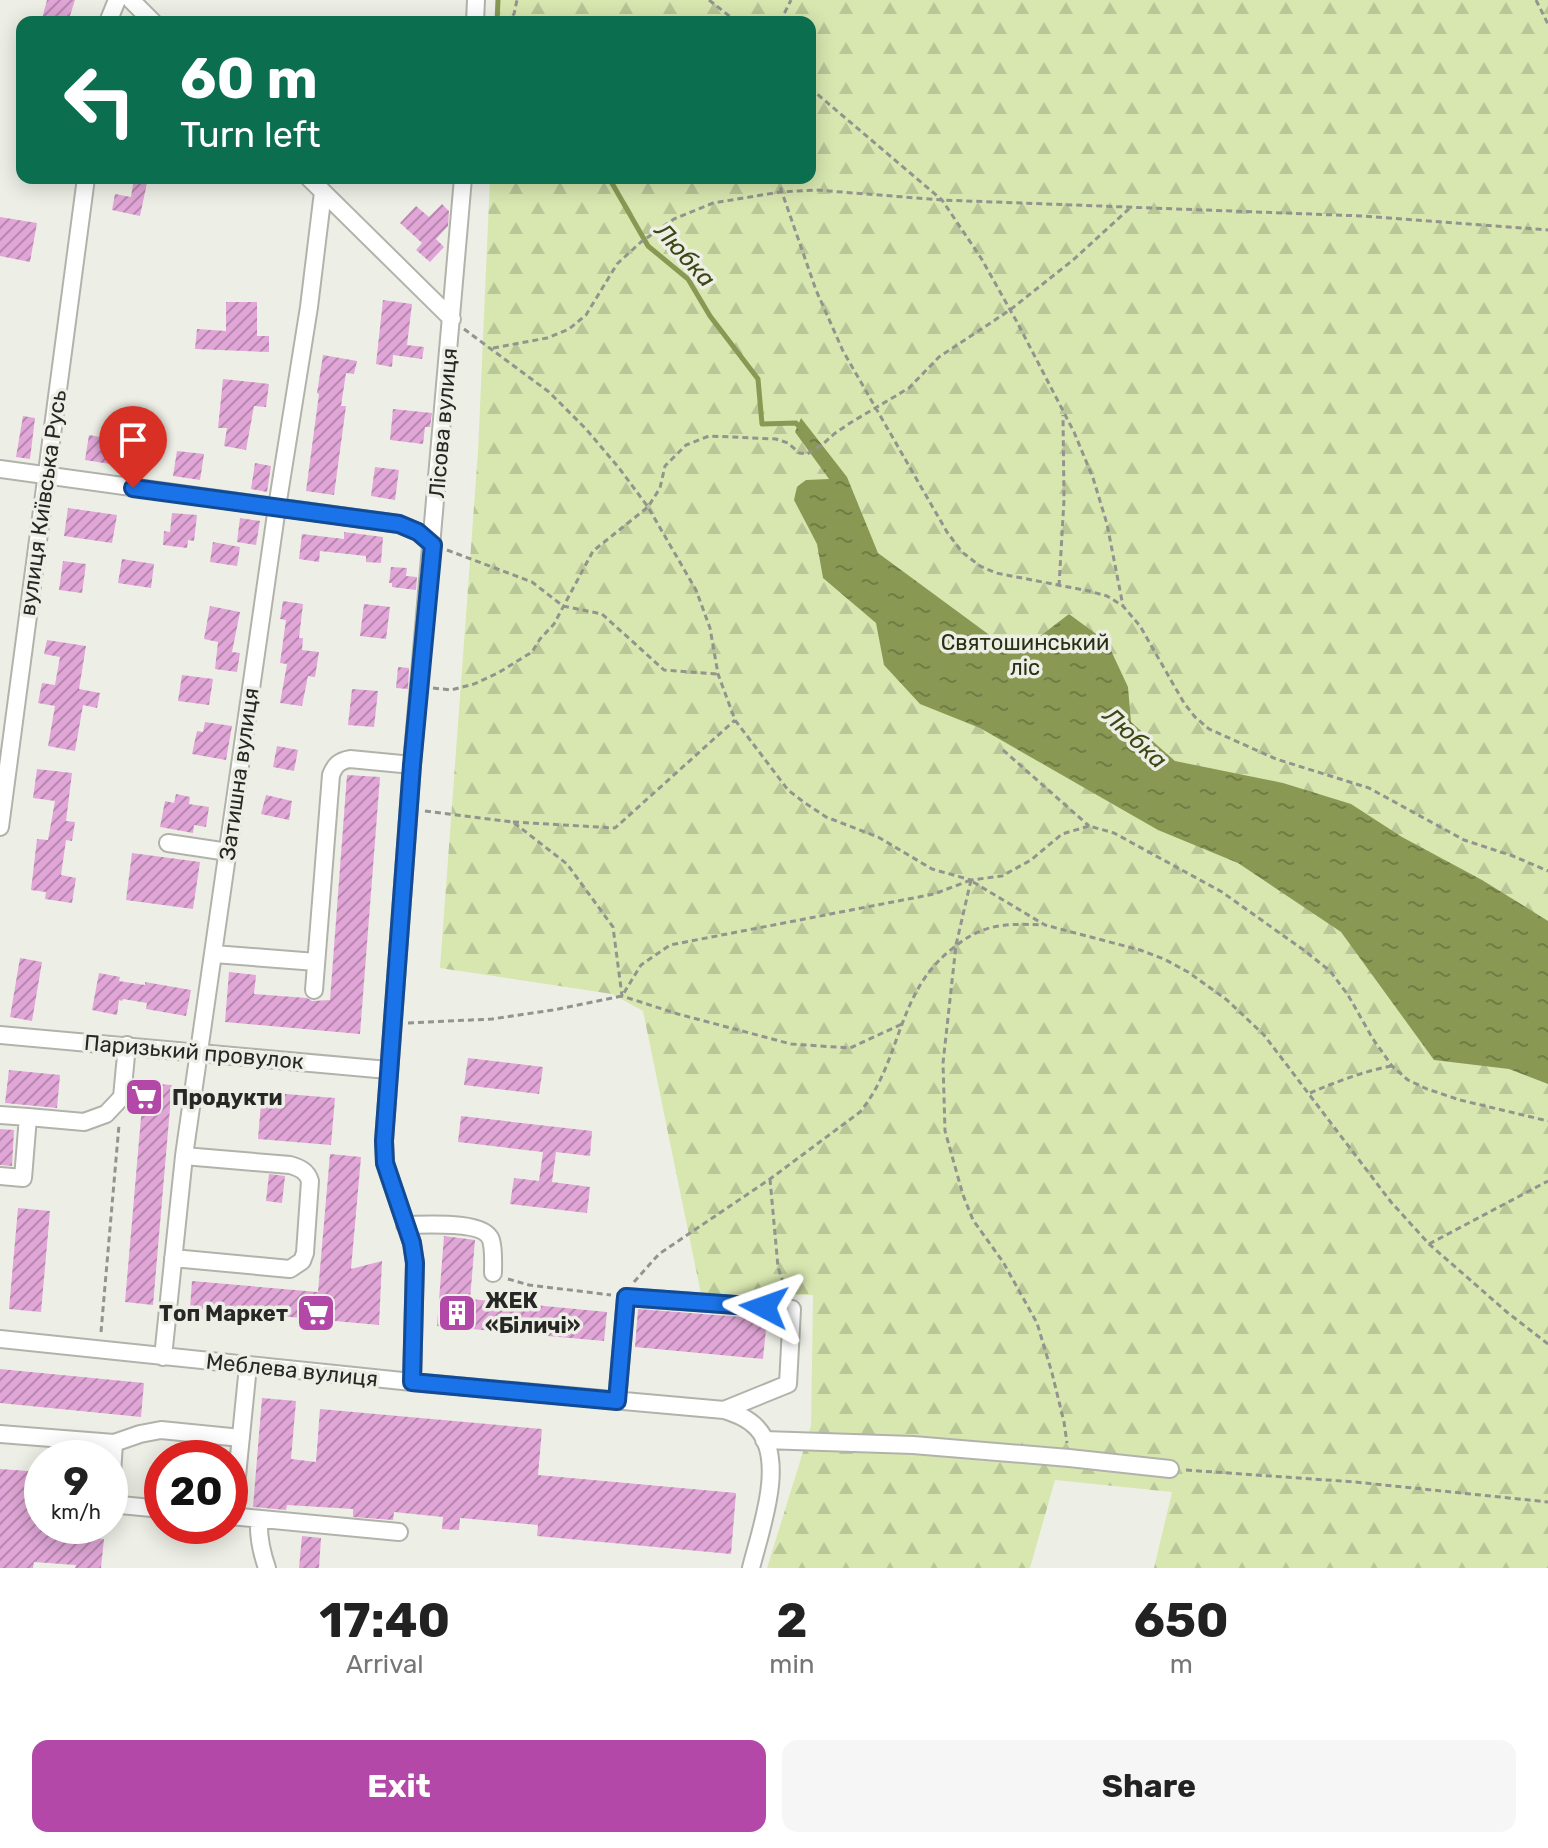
<!DOCTYPE html>
<html lang="en">
<head>
<meta charset="utf-8">
<style>
  body { margin:0; font-family:Rubik,sans-serif; background:#f6f6f6; color:#222; height:100vh; display:flex; flex-direction:column; font-size:30px; white-space:nowrap }
  * { box-sizing:border-box; margin:0 }
  p { font-size:26px; color:#767676 }
  .icon { flex:none; width:44px; height:44px; fill:none; stroke:currentColor; stroke-width:2; stroke-linecap:round; stroke-linejoin:round }
  .map { position:relative; height:1568px; overflow:hidden }
  .sheet { display:flex; flex-direction:column; background:#fff; flex:1 }
  .sheet>* { flex:none }
  .guide { position:absolute; left:16px; top:16px; width:800px; height:168px; border-radius:16px; box-shadow:0 4px 20px #0003; background:#0b6e4f; color:#fff; overflow:hidden }
  .speed { position:absolute; left:24px; top:1440px; display:flex; gap:16px; font-size:40px; font-weight:700; text-align:center }
  .speed>* { display:grid; place-content:center; width:104px; height:104px; border-radius:50%; background:#fff; box-shadow:0 4px 20px #0003; line-height:1 }
  .speed small { font-size:20px; font-weight:400 }
  .speed .limit { border:12px solid #d22; background:#fff; color:#111 }
  .pin { position:absolute; display:grid; place-items:center; width:68px; height:68px; color:#fff; margin:-82px -34px; border-radius:50% 50% 50% 0; rotate:-45deg; box-shadow:0 0 8px #0007 }
  .pin .icon { rotate:45deg }
  .me { position:absolute; width:88px; margin:-44px; rotate:274deg; stroke-linejoin:round; filter:drop-shadow(0 0 6px #0008) }
  .turn { display:flex; align-items:center; gap:28px; height:168px; padding:0 32px; font-size:36px }
  .turn .icon { width:104px; height:104px; stroke-width:2.5 }
  .turn b { display:block; font-size:56px; line-height:68px }
  .eta { display:flex; justify-content:space-evenly; align-items:center; height:136px; text-align:center }
  .eta b { font-size:48px; font-weight:700; line-height:56px }
  .primary-button { display:flex; gap:16px; margin-top:auto; padding:16px 32px }
  .primary-button a { flex:1; height:92px; border-radius:16px; background:#b448a8; color:#fff; font-size:32px; font-weight:700; line-height:92px; text-align:center }
  .primary-button a+a { background:#f6f6f6; color:#222 }
  .map>svg:first-child { display:block }
</style>
</head>
<body>
<div class="map">
<svg width="1548" height="1568" viewBox="0 0 1548 1568">
  <defs>
    <pattern id="forest-firs" width="22" height="20" patternUnits="userSpaceOnUse" patternTransform="scale(2)"><rect width="22" height="20" fill="#d8e7b0"/><path d="M5 1l3.5 6h-7zM16 11l3.5 6h-7z" fill="#b9c697"/></pattern>
    <pattern id="water-ripples" width="26" height="14" patternUnits="userSpaceOnUse" patternTransform="scale(2)"><rect width="26" height="14" fill="#899954"/><path d="M2 4q2-2 4 0t4 0M15 11q2-2 4 0t4 0" fill="none" stroke="#707d45"/></pattern>
    <pattern id="building-hatch" width="6" height="6" patternUnits="userSpaceOnUse" patternTransform="scale(2)"><rect width="6" height="6" fill="#e1a6d7"/><path d="M-1 1l2-2M0 6l6-6M5 7l2-2" fill="none" stroke="#b687ae"/></pattern>
  </defs>
  <rect width="100%" height="100%" fill="#edefe6"/>
  <path fill="url(#forest-firs)" d="M 498,0 L 1548,0 L 1548,1568 L 1154,1568 L 1172,1492 L 1055,1480 L 1030,1568 L 767,1568 L 811,1426 L 813,1295 L 701,1294 L 643,1011 L 612,994 L 440,968 L 478,452 L 490,178 L 810,178 L 810,22 L 497,22 Z"/>
  <path fill="url(#water-ripples)" d="M 801,418 L 847,477 L 878,553 L 1003,645 L 1039,637 L 1069,614 L 1107,642 L 1128,687 L 1131,722 L 1175,761 L 1283,783 L 1351,804 L 1402,837 L 1482,880 L 1548,921 L 1548,1084 L 1509,1069 L 1434,1060 L 1341,932 L 1238,863 L 1158,830 L 980,728 L 920,704 L 884,665 L 876,623 L 823,578 L 817,544 L 794,500 L 797,487 L 806,480 L 829,479 L 795,432 Z"/>
  <g fill="none" stroke-linecap="round" stroke-linejoin="round">
    <path stroke="#899954" stroke-width="5" d="M 497,22 L 498,0
      M 609,178 L 648,246 L 688,279 L 710,316 L 758,379 L 762,424 L 796,423 L 800,428"/>
  </g>
  <path fill="url(#building-hatch)" d="M 47,0 L 75,0 L 68,22 L 41,22 Z
    M 134,178 L 148,178 L 140,216 L 112,210 L 115,194 L 131,197 Z
    M 442,204 L 449,211 L 448,226 L 436,239 L 444,247 L 430,262 L 416,250 L 422,243 L 400,223 L 416,206 L 429,217 Z
    M 0,217 L 37,223 L 30,262 L 0,256 Z
    M 383,300 L 412,304 L 407,345 L 424,347 L 422,359 L 393,355 L 392,367 L 376,364 Z
    M 226,302 L 257,302 L 257,336 L 269,336 L 269,352 L 195,349 L 197,329 L 226,331 Z
    M 323,355 L 357,361 L 354,374 L 346,373 L 341,406 L 346,406 L 334,495 L 306,491 L 319,394 L 317,393 Z
    M 223,379 L 269,384 L 266,407 L 254,406 L 246,450 L 224,446 L 227,428 L 218,428 Z
    M 393,409 L 432,413 L 430,427 L 425,427 L 423,444 L 390,440 Z
    M 23,416 L 35,418 L 30,459 L 16,457 Z
    M 89,435 L 111,439 L 109,451 L 137,456 L 135,468 L 85,460 Z
    M 177,451 L 204,454 L 200,480 L 173,476 Z
    M 255,463 L 271,466 L 267,492 L 251,489 Z
    M 375,467 L 399,470 L 395,500 L 371,496 Z
    M 68,508 L 117,515 L 112,543 L 64,536 Z
    M 172,513 L 197,515 L 194,541 L 188,540 L 187,548 L 163,545 L 164,531 L 170,532 Z
    M 240,518 L 260,521 L 256,545 L 237,542 Z
    M 344,532 L 383,537 L 381,563 L 366,562 L 366,556 L 320,551 L 319,562 L 299,559 L 302,534 L 344,539 Z
    M 213,542 L 240,547 L 237,566 L 210,562 Z
    M 122,559 L 154,564 L 151,588 L 118,583 Z
    M 63,561 L 86,564 L 82,593 L 59,590 Z
    M 391,567 L 407,568 L 406,576 L 417,577 L 416,590 L 392,587 L 392,583 L 389,583 Z
    M 283,601 L 303,604 L 299,638 L 303,638 L 302,650 L 319,652 L 315,677 L 308,676 L 302,706 L 280,703 L 287,664 L 280,663 L 286,620 L 280,619 Z
    M 364,604 L 390,607 L 386,639 L 360,636 Z
    M 210,606 L 240,612 L 232,652 L 240,653 L 237,672 L 215,669 L 218,642 L 204,639 Z
    M 47,640 L 86,646 L 79,689 L 100,693 L 97,708 L 83,705 L 75,751 L 48,746 L 55,706 L 38,703 L 42,683 L 55,685 L 60,657 L 44,654 Z
    M 398,667 L 409,668 L 408,689 L 396,688 Z
    M 182,675 L 213,679 L 209,705 L 178,701 Z
    M 352,689 L 378,691 L 374,727 L 348,725 Z
    M 205,722 L 232,726 L 226,760 L 192,754 L 197,731 L 203,732 Z
    M 277,746 L 298,750 L 294,771 L 273,767 Z
    M 37,769 L 72,773 L 66,821 L 75,822 L 72,841 L 66,840 L 61,875 L 76,878 L 72,903 L 45,899 L 46,892 L 31,890 L 37,839 L 48,840 L 55,801 L 33,798 Z
    M 347,775 L 380,777 L 360,1034 L 225,1022 L 229,972 L 256,975 L 254,994 L 307,998 L 312,1001 L 330,1000 Z
    M 176,794 L 190,797 L 189,804 L 209,807 L 206,827 L 194,825 L 193,833 L 160,827 L 165,801 L 174,803 Z
    M 266,795 L 292,801 L 289,820 L 261,814 Z
    M 132,853 L 200,862 L 193,909 L 126,900 Z
    M 20,958 L 42,962 L 32,1021 L 10,1017 Z
    M 99,973 L 120,977 L 119,981 L 145,985 L 145,982 L 191,990 L 186,1016 L 146,1009 L 147,1003 L 123,999 L 122,1001 L 119,1000 L 117,1015 L 92,1010 Z
    M 468,1058 L 543,1067 L 539,1094 L 464,1085 Z
    M 9,1070 L 60,1075 L 57,1108 L 5,1103 Z
    M 144,1083 L 172,1085 L 153,1305 L 125,1302 Z
    M 262,1092 L 335,1098 L 331,1145 L 258,1139 Z
    M 461,1116 L 592,1131 L 590,1156 L 556,1152 L 552,1182 L 590,1187 L 587,1213 L 510,1204 L 514,1178 L 539,1181 L 543,1152 L 458,1142 Z
    M 0,1129 L 14,1130 L 12,1166 L 0,1165 Z
    M 330,1154 L 361,1157 L 351,1269 L 382,1261 L 379,1325 L 190,1308 L 192,1281 L 318,1292 Z
    M 269,1174 L 285,1176 L 282,1203 L 266,1201 Z
    M 18,1208 L 50,1211 L 41,1312 L 9,1309 Z
    M 444,1236 L 475,1240 L 470,1299 L 607,1312 L 604,1341 L 437,1326 Z
    M 638,1309 L 767,1319 L 763,1359 L 635,1347 Z
    M 0,1369 L 144,1383 L 141,1417 L 0,1403 Z
    M 262,1398 L 296,1401 L 291,1459 L 316,1462 L 320,1409 L 542,1429 L 538,1475 L 736,1493 L 731,1554 L 537,1536 L 538,1525 L 460,1518 L 459,1530 L 442,1529 L 443,1517 L 394,1512 L 393,1520 L 353,1517 L 353,1509 L 287,1505 L 286,1510 L 253,1507 Z
    M 0,1469 L 42,1472 L 42,1526 L 89,1526 L 88,1537 L 104,1539 L 101,1568 L 75,1568 L 76,1565 L 34,1562 L 33,1568 L 0,1568 Z
    M 302,1536 L 321,1538 L 319,1568 L 299,1568 Z"/>
  <g fill="none" stroke-linecap="round" stroke-linejoin="round">
    <defs>
      <path id="minor" d="M 131,0 L 153,22
        M 108,22 L 117,0
        M 475,22 L 476,0
        M 309,178 L 452,319
        M 0,469 L 399,524 L 418,532 L 433,545
        M 0,827 L 86,178
        M 168,843 L 228,852
        M 214,954 L 316,962
        M 314,990 L 331,775 C 335,765 339,761 350,759 L 412,765
        M 0,1035 L 388,1070
        M 0,1115 L 28,1117
        M 0,1176 L 23,1178 L 28,1117 L 84,1122 L 106,1114 L 122,1097 L 127,1045
        M 405,1225 C 423,1225 485,1220 491,1240 C 494,1250 493,1263 493,1273
        M 173,1258 L 290,1269 L 302,1261 L 305,1253 L 310,1181 C 307,1171 300,1168 290,1165 L 184,1156
        M 0,1339 L 412,1382 L 724,1410 C 736,1414 748,1418 757,1428 C 787,1460 760,1531 751,1568
        M 163,1357 L 184,1156 L 277,507 L 309,307 L 323,192
        M 412,1382 L 415,1263 L 412,1243 L 385,1163 L 384,1141 L 412,765 L 463,178
        M 617,1401 L 626,1297 L 792,1309 L 788,1384 L 724,1410
        M 0,1434 L 114,1443 L 140,1434 L 161,1430 L 241,1438
        M 764,1440 L 913,1445 L 1069,1458 L 1170,1469
        M 114,1443 L 110,1504 L 162,1509
        M 230,1516 L 399,1532
        M 233,1516 L 248,1366
        M 259,1519 C 258,1537 261,1551 267,1568"/>
    </defs>
    <use href="#minor" stroke="#b1b3ab" stroke-width="20"/>
    <path stroke="#93948e" stroke-width="3" stroke-dasharray="6 4" stroke-linecap="butt" d="M 709,0 L 737,22
      M 1536,0 L 1548,24
      M 505,22 L 514,14 L 517,0
      M 780,22 L 791,0
      M 810,88 L 942,200 L 981,258 L 1017,322 L 1074,432 L 1093,478 L 1107,524 L 1123,606
      M 777,178 L 816,290 L 843,351 L 947,532 L 962,552 L 980,566 L 996,573 L 1089,591 L 1107,596 L 1123,606 L 1140,626 L 1184,703 L 1195,717 L 1209,729 L 1276,759 L 1369,788 L 1464,840 L 1513,856 L 1548,871
      M 464,329 L 549,392 L 586,429 L 619,468 L 648,507 L 696,590 L 710,628 L 718,674 L 735,720 L 788,790 L 805,803 L 826,817 L 878,837 L 932,869 L 971,880 L 1002,876 L 1031,860 L 1062,834 L 1089,826 L 1114,833 L 1222,892 L 1305,951 L 1330,971 L 1348,995 L 1373,1039 L 1392,1066 L 1408,1080 L 1427,1089 L 1460,1100 L 1548,1121
      M 493,348 L 547,338 L 569,329 L 586,315 L 617,264 L 641,242 L 674,219 L 713,203 L 780,192 L 816,190 L 942,200 L 1362,216 L 1548,230
      M 447,550 L 532,582 L 563,606 L 602,614 L 664,670 L 718,674
      M 1059,586 L 1064,500 L 1063,415
      M 433,688 L 451,690 L 474,684 L 498,673 L 532,652 L 540,639 L 554,624 L 593,551 L 648,507 L 660,488 L 665,466 L 686,445 L 709,436 L 776,439 L 788,443 L 799,453 L 807,454 L 823,444 L 834,434 L 850,423 L 909,388 L 939,357 L 1010,310 L 1073,260 L 1131,207
      M 1003,750 L 1089,826
      M 425,811 L 513,822 L 567,864 L 613,927 L 622,996 L 678,1014 L 791,1044 L 850,1048 L 902,1024
      M 513,822 L 615,828 L 735,720
      M 971,880 L 956,945 L 943,1063 L 945,1131 L 963,1195 L 973,1220 L 1003,1262 L 1037,1323 L 1052,1373 L 1064,1422 L 1067,1443
      M 973,882 L 1045,925 L 1140,950 L 1164,959 L 1188,972 L 1227,1000 L 1264,1035 L 1391,1202 L 1429,1244 L 1508,1313 L 1548,1344
      M 408,1023 L 492,1019 L 553,1010 L 622,996 L 641,965 L 670,945 L 934,894 L 971,880
      M 1310,1093 C 1336,1082 1364,1071 1392,1066
      M 770,1179 L 778,1267 L 787,1294
      M 1429,1244 L 1548,1181
      M 508,1279 L 529,1285 L 611,1295
      M 634,1282 L 659,1254 L 770,1179 L 860,1112 C 901,1062 896,997 947,953 C 980,924 1002,923 1043,925
      M 101,1332 L 119,1125
      M 1186,1470 L 1355,1482 L 1548,1502"/>
    <use href="#minor" stroke="#fff" stroke-width="16"/>
  </g>
  <g fill="none" stroke-linecap="round" stroke-linejoin="round">
    <defs>
      <path id="route" d="M 133,488 L 399,524 L 418,532 L 433,545 L 412,765 L 384,1141 L 385,1163 L 412,1243 L 415,1263 L 412,1382 L 617,1401 L 626,1297 L 764,1307"/>
    </defs>
    <use href="#route" stroke="#114b97" stroke-width="20"/>
    <use href="#route" stroke="#1a73e8" stroke-width="14"/>
  </g>
  <defs>
    <symbol id="supermarket-square" viewBox="-11 -11 22 22"><rect x="-9" y="-9" width="18" height="18" rx="4" fill="#b448a8" stroke="#edefe6"/><path d="M-6-5.5h2.5l.6 2H6L4.5 2H-2.5L-4.4-4H-6ZM-1.5 3.2a1.3 1.3 0 1 0 .1 0ZM3 3.2a1.3 1.3 0 1 0 .1 0Z" fill="#fff"/></symbol>
    <symbol id="building-square" viewBox="-11 -11 22 22"><rect x="-9" y="-9" width="18" height="18" rx="4" fill="#b448a8" stroke="#edefe6"/><path d="M-4-6H4V6H1V3H-1V6H-4ZM-2.5-4.3h1.7v1.8h-1.7ZM.8-4.3h1.7v1.8H.8ZM-2.5-1h1.7V.8h-1.7ZM.8-1h1.7V.8H.8Z" fill="#fff"/></symbol>
  </defs>
  <g fill-rule="evenodd">
    <use href="#supermarket-square" x="122" y="1075" width="44" height="44"/>
    <use href="#supermarket-square" x="294" y="1291" width="44" height="44"/>
    <use href="#building-square" x="435" y="1291" width="44" height="44"/>
  </g>
  <g text-anchor="middle" dominant-baseline="central" stroke-width="7" stroke-linejoin="round" paint-order="stroke">
    <g font-size="22" fill="#272825" stroke="#edefe6">
      <text transform="translate(443 423) rotate(-85)">Лісова вулиця</text>
      <text transform="translate(43 503) rotate(-82)">вулиця Київська Русь</text>
      <text transform="translate(239 774) rotate(-82)">Затишна вулиця</text>
      <text transform="translate(194 1052) rotate(5)">Паризький провулок</text>
      <text transform="translate(292 1370) rotate(6)">Меблева вулиця</text>
    </g>
    <g font-size="22" fill="#293011" stroke="#edefe6">
      <text x="1025" y="642">Святошинський<tspan x="1025" dy="25">ліс</tspan></text>
    </g>
    <g font-size="22" font-weight="bold" fill="#272825" stroke="#edefe6" text-anchor="start">
      <text x="172" y="1097">Продукти</text>
      <text x="485" y="1300">ЖЕК<tspan x="485" dy="25">«Біличі»</tspan></text>
      <text x="288" y="1313" text-anchor="end">Топ Маркет</text>
    </g>
    <g font-size="24" font-style="italic" fill="#3d4713" stroke="#edefe6">
      <text transform="translate(685 255) rotate(48)">Любка</text>
      <text transform="translate(1135 738) rotate(43)">Любка</text>
    </g>
  </g>
</svg>
<div class="speed"><div>9<small>km/h</small></div><div class="limit">20</div></div>
<div class="pin" style="left:133px;top:488px;background:#d93025"><svg class="icon" aria-label="arrive" viewBox="0 0 24 24"><path d="M6 21V4h12l-3 4 3 4H6"/></svg></div>
<svg class="me" style="left:764px;top:1307px" viewBox="-20 -20 40 40"><path d="M0-17L14 15 0 8-14 15z" fill="#1a73e8" stroke="#fff" stroke-width="4"/></svg>
<div class="guide">
<div class="turn"><svg class="icon" aria-label="left" viewBox="0 0 24 24"><path d="M17 20v-9H6M10 6l-5 5 5 5"/></svg><div><b>60 m</b>Turn left</div></div>
</div>
</div>
<section class="sheet">
<div class="eta">
<div><b>17:40</b><p>Arrival</p></div>
<div><b>2</b><p>min</p></div>
<div><b>650</b><p>m</p></div>
</div>
<div class="primary-button"><a>Exit</a><a>Share</a></div>
</section>
</body>
</html>
